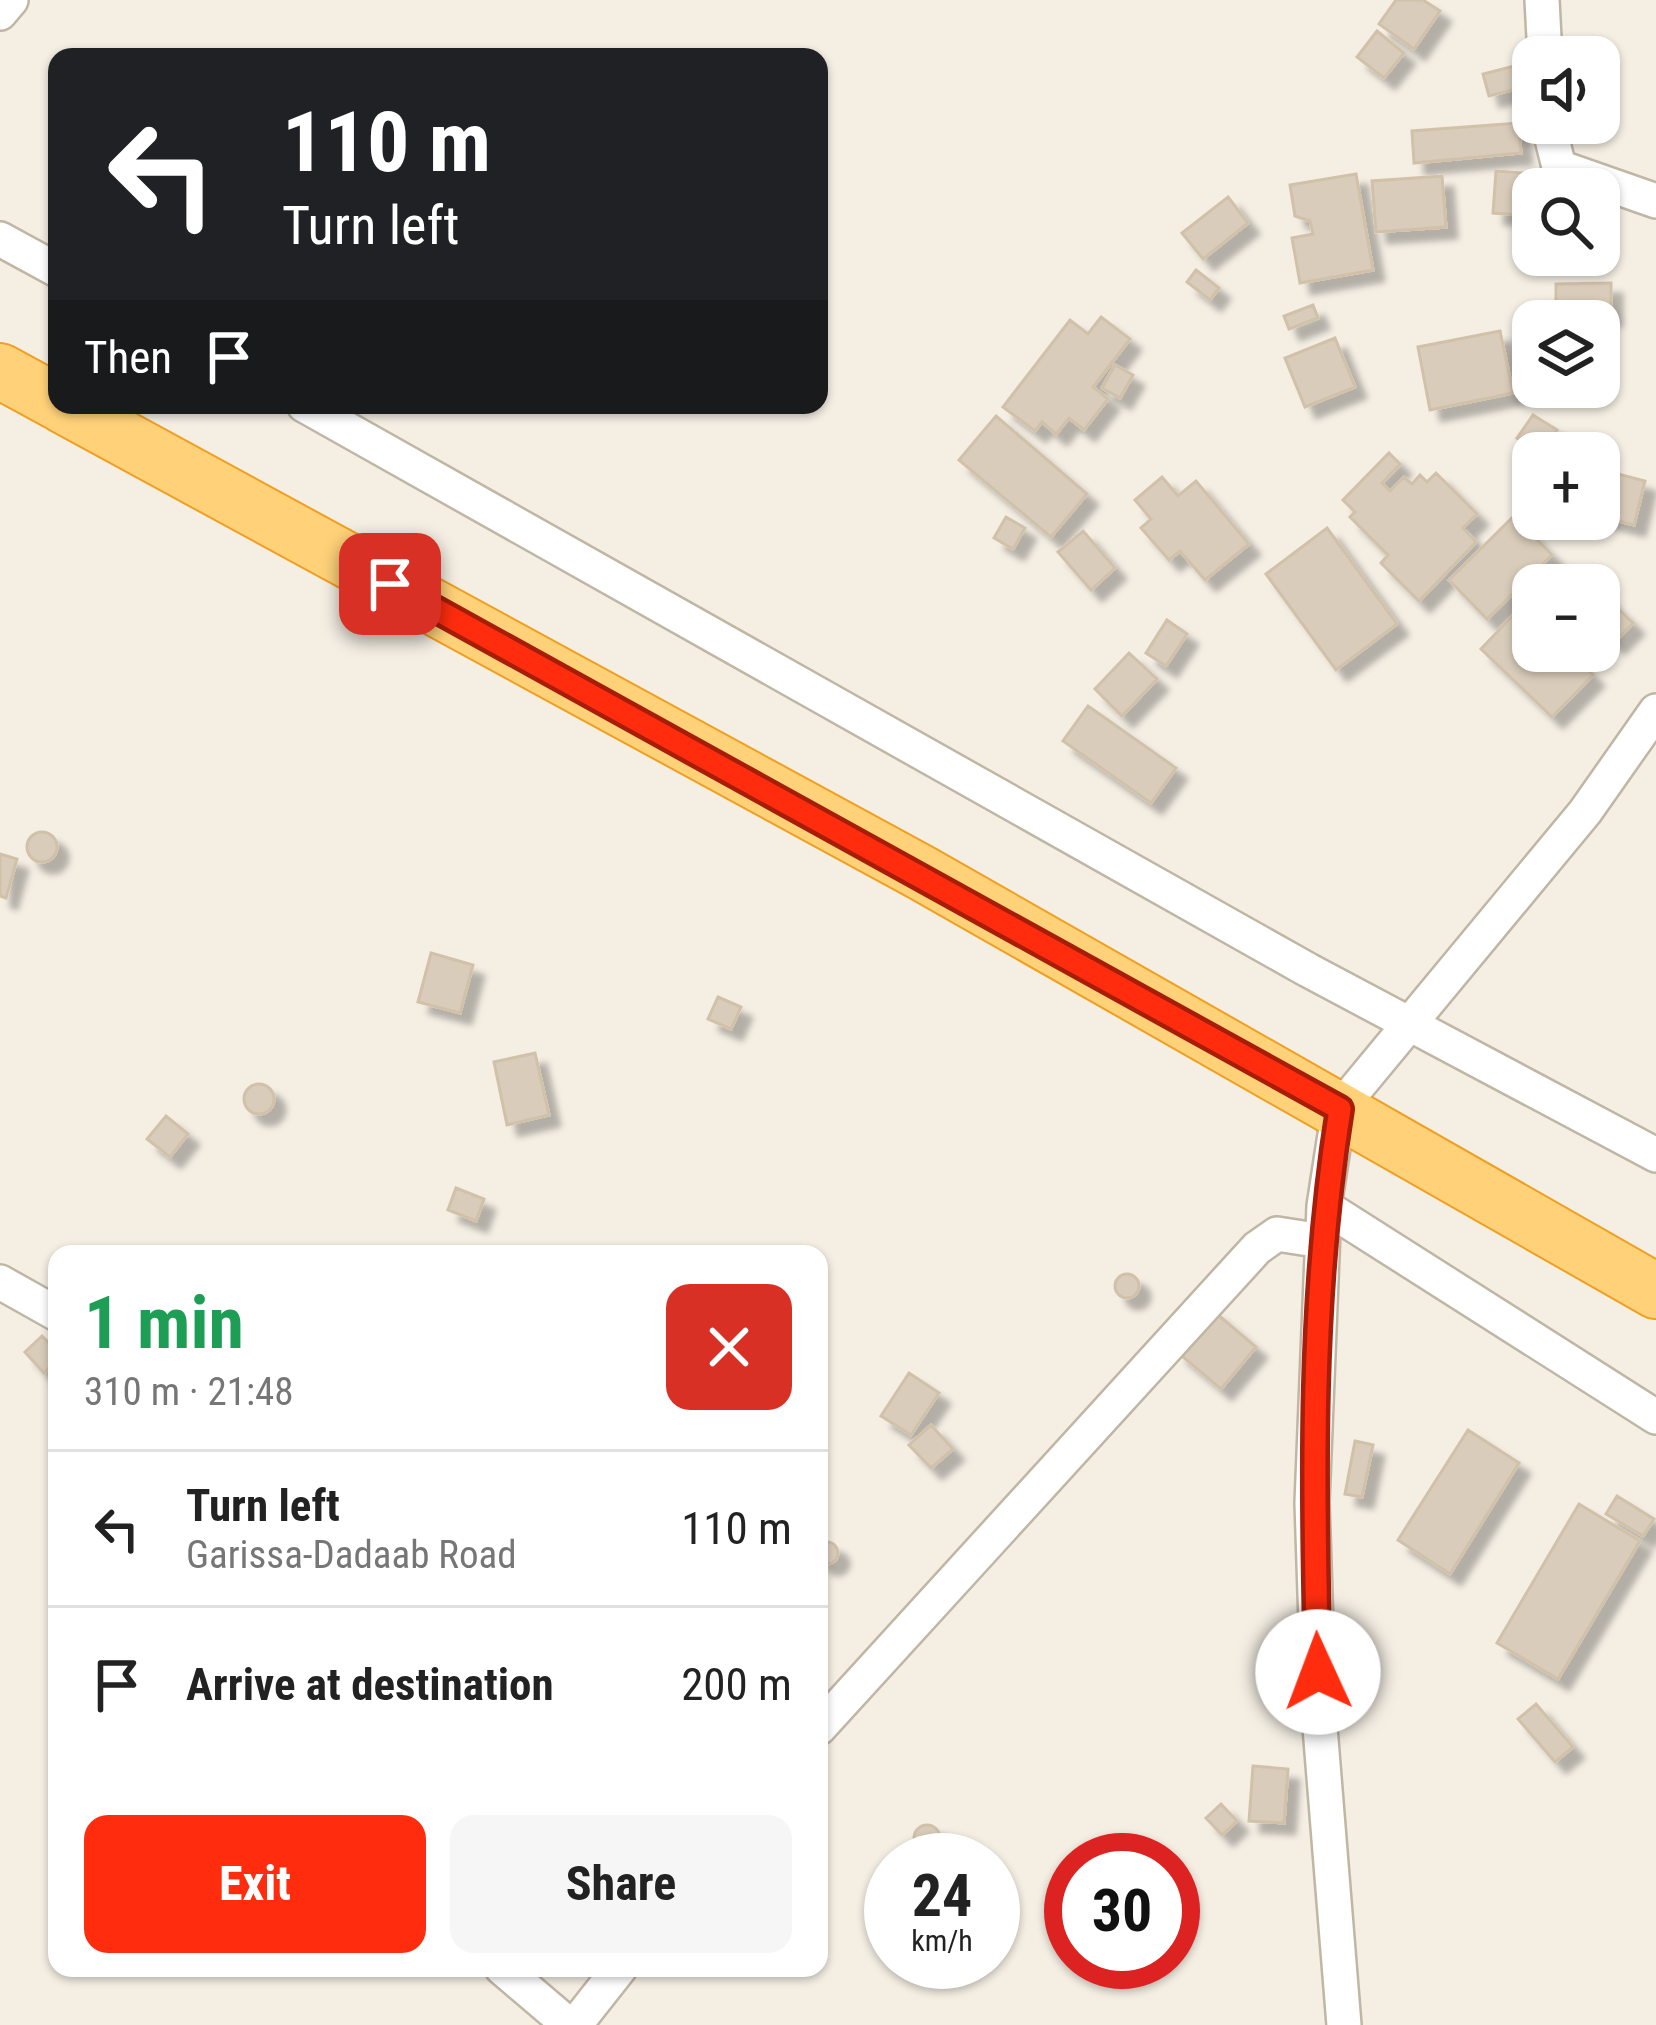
<!DOCTYPE html>
<html lang="en">
<head>
<meta charset="utf-8">
<style>
  body { margin:0; font-family:"Roboto Condensed",sans-serif; background:#f6f6f6; color:#222; height:100vh; display:flex; flex-direction:column; font-size:45px; white-space:nowrap }
  * { box-sizing:border-box; margin:0 }
  p { font-size:39px; color:#767676 }
  .icon { flex:none; width:66px; height:66px; fill:none; stroke:currentColor; stroke-width:2; stroke-linecap:round; stroke-linejoin:round }
  .map { position:relative; flex:1; overflow:hidden }
  .drawer { position:absolute; left:48px; top:1245px; width:780px; height:732px; display:flex; flex-direction:column; background:#fff; border-radius:24px; box-shadow:0 3px 9px #0004 }
  .drawer>* { flex:none }
  .banner { position:absolute; left:48px; top:48px; width:780px; height:366px; border-radius:24px; box-shadow:0 3px 9px #0004; background:#202124; color:#fff; overflow:hidden }
  .fabs { position:absolute; left:1512px; top:36px; display:grid; gap:24px }
  .fabs a { display:grid; place-items:center; width:108px; height:108px; border-radius:24px; background:#fff; box-shadow:0 3px 9px #0004; font-size:60px }
  .speed { position:absolute; left:864px; top:1833px; display:flex; gap:24px; font-size:60px; font-weight:700; text-align:center }
  .speed>* { display:grid; place-content:center; width:156px; height:156px; border-radius:50%; background:#fff; box-shadow:0 3px 9px #0004; line-height:1 }
  .speed small { font-size:30px; font-weight:400 }
  .speed .limit { border:18px solid #d22; background:#fff; color:#111 }
  .pin { position:absolute; display:grid; place-items:center; width:102px; height:102px; color:#fff; margin:-51px; border-radius:24px; box-shadow:0 6px 18px #0006 }
  .me { position:absolute; width:132px; margin:-66px; rotate:358deg; stroke-linejoin:round; filter:drop-shadow(0 0 9px #0008) }
  .turn { display:flex; align-items:center; gap:42px; height:252px; padding:0 36px; font-size:54px }
  .turn .icon { width:156px; height:156px; stroke-width:2.5 }
  .turn b { display:block; font-size:84px; line-height:102px }
  .then { display:flex; align-items:center; height:114px; padding:0 36px; background:#0003; gap:24px; font-size:45px }
  .round { display:grid; place-items:center; flex:none; width:126px; height:126px; border-radius:24px; background:#f6f6f6 }
  .head { display:flex; align-items:center; justify-content:space-between; height:204px; padding:0 36px }
  h1 { font-size:72px; font-weight:700; line-height:90px; color:#1e9e55 }
  .action { display:flex; gap:24px; margin-top:auto; padding:24px 36px }
  .action a { flex:1; height:138px; border-radius:24px; background:#ff2d0e; color:#fff; font-size:48px; font-weight:700; line-height:138px; text-align:center }
  .action a+a { background:#f6f6f6; color:#222 }
  ul { padding:0; list-style:none }
  li { display:flex; align-items:center; gap:36px; height:156px; padding:0 36px; border-top:3px solid #e0e0e0 }
  li div { flex:1 }
  li b { display:block; font-size:45px }
  li em { font-style:normal }
  .map>svg:first-child { display:block }
</style>
</head>
<body>
<div class="map">
<svg width="1656" height="2025" viewBox="0 0 1656 2025">
  <defs>
    <filter id="shadow"><feDropShadow dx="11" dy="11" stdDeviation="3" flood-color="#0004"/></filter>
  </defs>
  <rect width="100%" height="100%" fill="#f4eee3"/>
  <path fill="#d9ccba" stroke="#d2c1a9" stroke-width="3" filter="url(#shadow)" d="M 1396,0 L 1423,0 L 1440,11 L 1414,49 L 1379,24 Z
    M 1377,31 L 1404,53 L 1384,78 L 1357,57 Z
    M 1518,65 L 1524,87 L 1489,96 L 1483,74 Z
    M 1518,123 L 1521,153 L 1414,163 L 1412,131 Z
    M 1496,171 L 1577,177 L 1577,189 L 1533,189 L 1533,216 L 1493,213 Z
    M 1356,174 L 1373,270 L 1300,283 L 1292,238 L 1313,234 L 1310,221 L 1295,216 L 1290,185 Z
    M 1442,176 L 1446,227 L 1376,232 L 1372,181 Z
    M 1228,197 L 1248,223 L 1203,259 L 1182,233 Z
    M 1196,270 L 1219,288 L 1210,300 L 1187,282 Z
    M 1611,283 L 1611,315 L 1556,315 L 1556,284 Z
    M 1313,305 L 1318,318 L 1289,329 L 1284,316 Z
    M 1101,317 L 1130,339 L 1093,387 L 1108,399 L 1084,430 L 1069,418 L 1056,434 L 1042,422 L 1035,431 L 1003,407 L 1070,320 L 1088,334 Z
    M 1500,331 L 1513,393 L 1430,410 L 1418,347 Z
    M 1335,338 L 1355,387 L 1305,407 L 1285,358 Z
    M 1115,365 L 1133,375 L 1120,398 L 1102,388 Z
    M 1533,415 L 1557,430 L 1541,453 L 1517,438 Z
    M 996,416 L 1087,494 L 1051,537 L 959,460 Z
    M 1389,453 L 1400,464 L 1382,483 L 1390,491 L 1404,477 L 1412,484 L 1420,475 L 1427,482 L 1436,473 L 1477,514 L 1463,528 L 1476,542 L 1419,601 L 1381,563 L 1388,555 L 1350,517 L 1355,512 L 1343,500 Z
    M 1599,469 L 1645,481 L 1634,525 L 1599,516 Z
    M 1162,477 L 1178,496 L 1196,481 L 1249,544 L 1205,580 L 1180,551 L 1169,560 L 1141,528 L 1151,519 L 1135,500 Z
    M 1514,516 L 1552,555 L 1487,619 L 1449,580 Z
    M 1006,517 L 1025,528 L 1013,549 L 994,538 Z
    M 1327,528 L 1397,624 L 1336,670 L 1266,574 Z
    M 1083,531 L 1115,568 L 1091,590 L 1058,552 Z
    M 1599,590 L 1633,623 L 1614,643 L 1599,629 Z
    M 1522,606 L 1533,617 L 1533,651 L 1568,651 L 1593,675 L 1552,717 L 1481,649 Z
    M 1167,620 L 1187,634 L 1166,666 L 1146,653 Z
    M 1129,653 L 1157,679 L 1122,716 L 1095,689 Z
    M 1088,706 L 1176,768 L 1151,803 L 1063,741 Z
    M27 847a15 15 0 1 1 30 0a15 15 0 1 1-30 0Z
    M 0,854 L 17,859 L 6,898 L 0,896 Z
    M 431,953 L 473,965 L 460,1013 L 418,1002 Z
    M 718,997 L 741,1007 L 731,1029 L 708,1019 Z
    M 535,1053 L 549,1115 L 507,1125 L 494,1062 Z
    M244 1099a15 15 0 1 1 30 0a15 15 0 1 1-30 0Z
    M 166,1116 L 188,1134 L 170,1157 L 147,1139 Z
    M 456,1188 L 484,1199 L 476,1221 L 448,1210 Z
    M1115 1286a12 12 0 1 1 24 0a12 12 0 1 1-24 0Z
    M 1211,1309 L 1256,1347 L 1221,1389 L 1176,1351 Z
    M 42,1336 L 57,1351 L 57,1360 L 44,1373 L 25,1352 Z
    M 909,1373 L 939,1393 L 911,1435 L 881,1416 Z
    M 931,1425 L 953,1449 L 931,1468 L 909,1445 Z
    M 1468,1430 L 1519,1463 L 1450,1574 L 1398,1540 Z
    M 1355,1441 L 1373,1445 L 1362,1497 L 1345,1494 Z
    M 1617,1496 L 1654,1519 L 1643,1536 L 1606,1514 Z
    M 1579,1504 L 1640,1541 L 1558,1679 L 1497,1643 Z
    M816 1553a11 11 0 1 1 22 0a11 11 0 1 1-22 0Z
    M 1536,1704 L 1573,1747 L 1555,1762 L 1518,1719 Z
    M 1253,1766 L 1288,1769 L 1284,1823 L 1249,1821 Z
    M 1221,1804 L 1237,1821 L 1222,1835 L 1206,1818 Z
    M914 1838a13 13 0 1 1 26 0a13 13 0 1 1-26 0Z"/>
  <g fill="none" stroke-linecap="round" stroke-linejoin="round">
    <defs>
      <path id="minor" d="M 1542,0 L 1545,57
        M 0,13 L 11,0
        M 1548,123 L 1559,167 L 1656,201
        M 0,239 L 57,270
        M 304,405 L 1308,970 L 1656,1155
        M 1324,1206 L 1656,1417
        M 0,1282 L 57,1314
        M 819,1728 L 1257,1248 L 1277,1234 L 1322,1241
        M 502,1968 L 569,2025
        M 575,2025 L 620,1968
        M 1344,2025 L 1319,1715 L 1312,1503 L 1324,1206 L 1339,1109 L 1585,812 L 1656,711"/>
      <path id="trunk" d="M 0,371 L 57,402
        M 62,405 L 922,873 L 1656,1291"/>
    </defs>
    <use href="#minor" stroke="#c0b6a4" stroke-width="38"/>
    <use href="#trunk" stroke="#ef9f21" stroke-width="58"/>
    <use href="#minor" stroke="#fff" stroke-width="33"/>
    <use href="#trunk" stroke="#ffd279" stroke-width="54"/>
  </g>
  <g fill="none" stroke-linecap="round" stroke-linejoin="round">
    <defs>
      <path id="route" d="M 390,584 L 1340,1109 C 1310,1295 1313,1484 1318,1672"/>
    </defs>
    <use href="#route" stroke="#a61d09" stroke-width="30"/>
    <use href="#route" stroke="#ff2d0e" stroke-width="21"/>
  </g>
</svg>
<div class="fabs">
<a><svg class="icon" aria-label="sound" viewBox="0 0 24 24"><path d="M4 9h4l5-4v14l-5-4H4zM17 9q2 3 0 6"/></svg></a>
<a><svg class="icon" aria-label="search" viewBox="0 0 24 24"><circle cx="10" cy="10" r="6"/><path d="M15 15l6 6"/></svg></a>
<a><svg class="icon" aria-label="layers" viewBox="0 0 24 24"><path d="M12 4l9 5-9 5-9-5zM3 14l9 5 9-5"/></svg></a>
<a>+</a>
<a>−</a>
</div>
<div class="speed"><div>24<small>km/h</small></div><div class="limit">30</div></div>
<div class="pin" style="left:390px;top:584px;background:#d93025"><svg class="icon" aria-label="arrive" viewBox="0 0 24 24"><path d="M6 21V4h12l-3 4 3 4H6"/></svg></div>
<svg class="me" style="left:1318px;top:1672px" viewBox="-20 -20 40 40"><circle r="19" fill="#fff"/><path d="M0-13L10 11 0 6-10 11z" fill="#ff2d0e"/></svg>
<div class="banner">
<div class="turn"><svg class="icon" aria-label="left" viewBox="0 0 24 24"><path d="M17 20v-9H6M10 6l-5 5 5 5"/></svg><div><b>110 m</b>Turn left</div></div>
<div class="then">Then<svg class="icon" aria-label="arrive" viewBox="0 0 24 24"><path d="M6 21V4h12l-3 4 3 4H6"/></svg></div>
</div>
<section class="drawer">
<div class="head"><div><h1>1 min</h1><p>310 m · 21:48</p></div><a class="round" style="background:#d93025;color:#fff"><svg class="icon" aria-label="close" viewBox="0 0 24 24"><path d="M6 6l12 12M18 6L6 18"/></svg></a></div>
<ul>
<li><svg class="icon" aria-label="left" viewBox="0 0 24 24"><path d="M17 20v-9H6M10 6l-5 5 5 5"/></svg><div><b>Turn left</b><p>Garissa-Dadaab Road</p></div><em>110 m</em></li>
<li><svg class="icon" aria-label="arrive" viewBox="0 0 24 24"><path d="M6 21V4h12l-3 4 3 4H6"/></svg><div><b>Arrive at destination</b></div><em>200 m</em></li>
</ul>
<div class="action"><a>Exit</a><a>Share</a></div>
</section>
</div>
</body>
</html>
